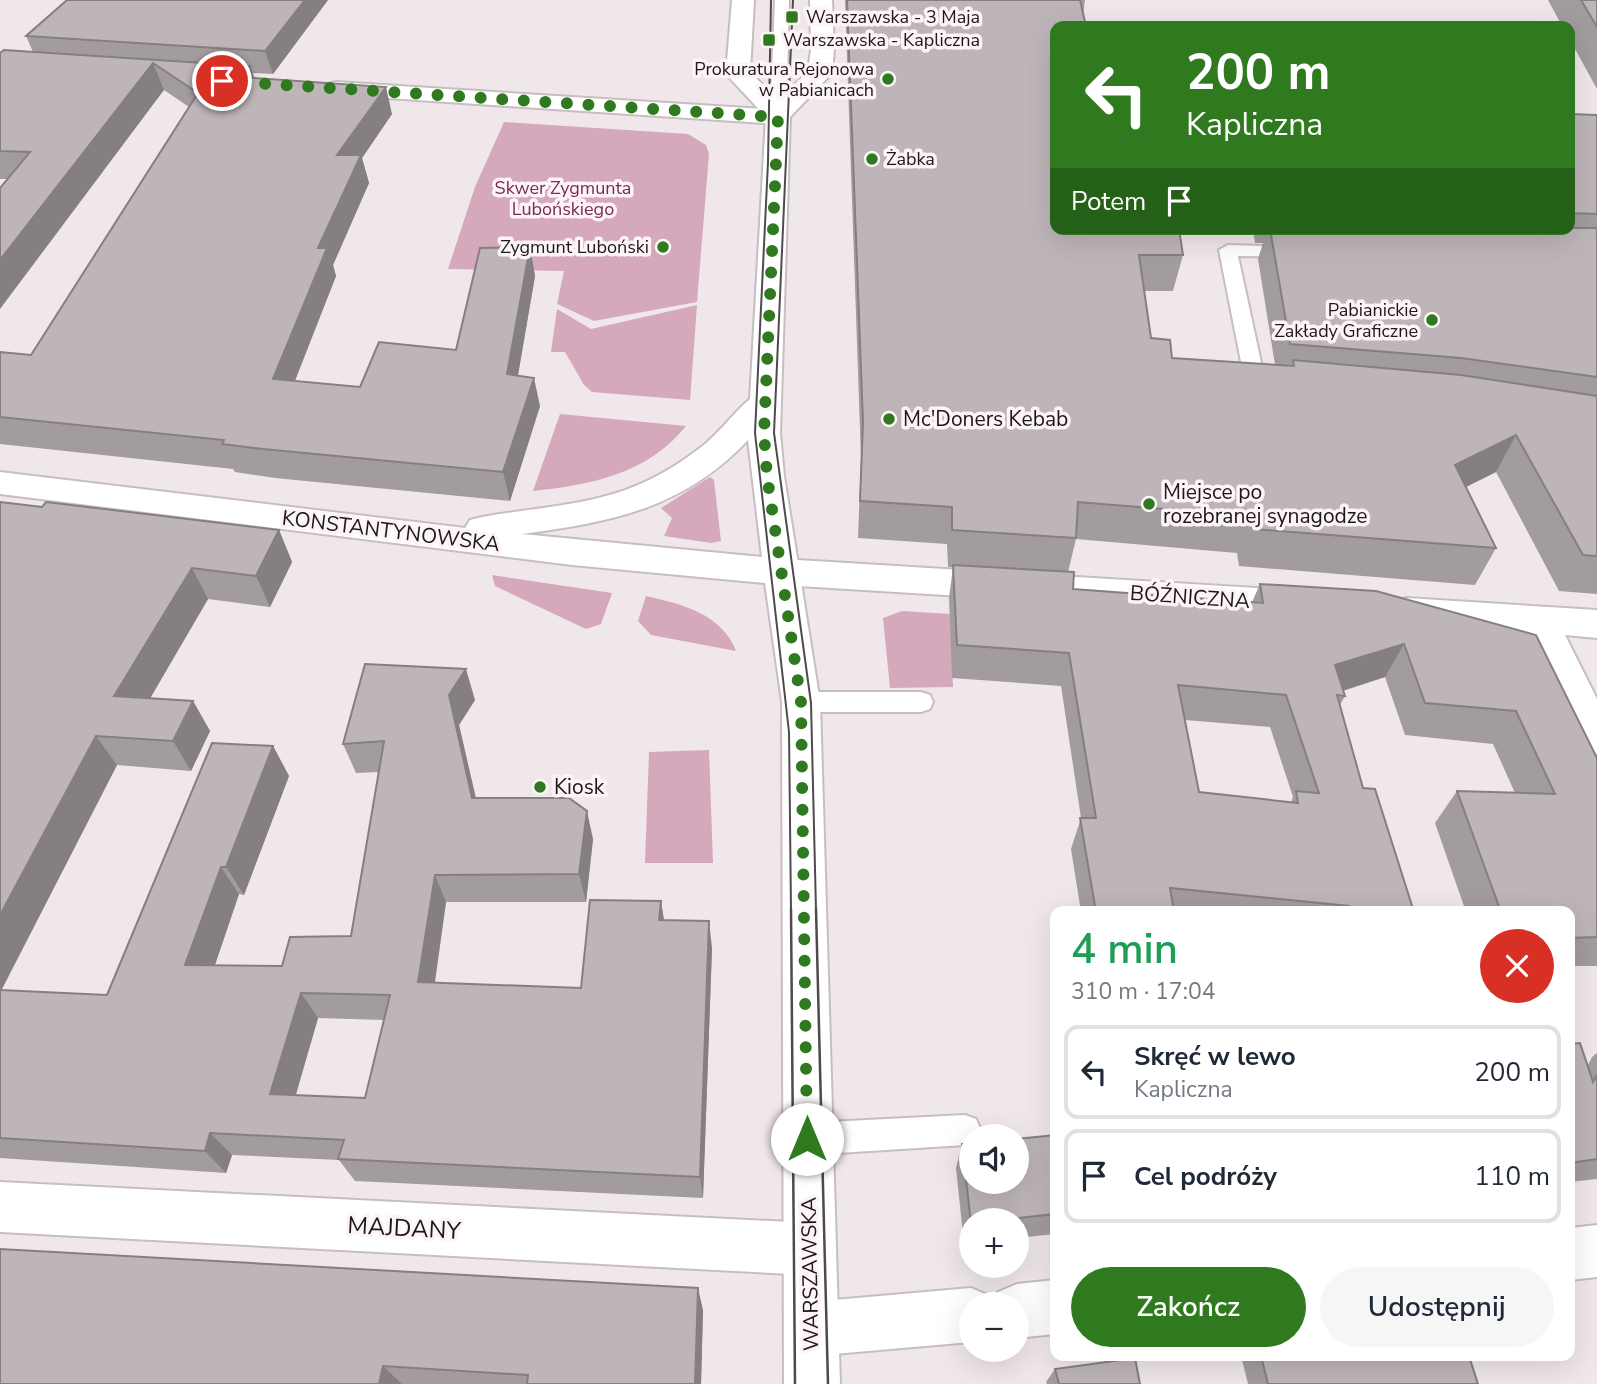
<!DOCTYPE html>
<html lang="pl">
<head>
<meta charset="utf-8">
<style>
  body { margin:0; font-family:"Nunito Sans",sans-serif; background:#f6f6f7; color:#1f2937; height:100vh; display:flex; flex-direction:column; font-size:26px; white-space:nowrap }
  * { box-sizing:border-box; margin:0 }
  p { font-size:23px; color:#747a83 }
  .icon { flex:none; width:38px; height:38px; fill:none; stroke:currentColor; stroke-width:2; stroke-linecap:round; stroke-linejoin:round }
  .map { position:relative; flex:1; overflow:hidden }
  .sheet { position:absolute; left:1050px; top:906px; width:525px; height:455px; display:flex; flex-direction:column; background:#fff; border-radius:14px; box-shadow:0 7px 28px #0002 }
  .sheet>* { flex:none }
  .hud { position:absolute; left:1050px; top:21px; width:525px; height:214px; border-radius:14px; box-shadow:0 7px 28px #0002; background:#2f791e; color:#fff; overflow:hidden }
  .tools { position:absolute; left:959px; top:1124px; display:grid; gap:14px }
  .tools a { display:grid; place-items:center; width:70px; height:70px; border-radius:50%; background:#fff; box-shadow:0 7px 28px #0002; font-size:35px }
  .pin { position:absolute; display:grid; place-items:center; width:60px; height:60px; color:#fff; margin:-30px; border:4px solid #fff; border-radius:50%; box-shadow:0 2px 7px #0007 }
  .me { position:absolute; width:77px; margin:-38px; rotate:0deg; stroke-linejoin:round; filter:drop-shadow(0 0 5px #0008) }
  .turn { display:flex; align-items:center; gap:24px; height:147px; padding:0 21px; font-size:32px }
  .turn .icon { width:91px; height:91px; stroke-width:2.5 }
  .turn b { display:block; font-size:49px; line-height:60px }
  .then { display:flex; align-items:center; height:66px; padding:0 21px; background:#0003; gap:14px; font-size:26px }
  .round { display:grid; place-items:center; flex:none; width:74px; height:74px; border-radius:37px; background:#f6f6f7 }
  .overview { display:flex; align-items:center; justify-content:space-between; height:119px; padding:0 21px }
  h1 { font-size:42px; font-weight:600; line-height:52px; color:#1e9e55 }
  .action { display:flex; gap:14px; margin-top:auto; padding:14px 21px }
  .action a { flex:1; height:80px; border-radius:42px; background:#2f791e; color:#fff; font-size:28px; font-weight:600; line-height:80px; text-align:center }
  .action a+a { background:#f6f6f7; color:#1f2937 }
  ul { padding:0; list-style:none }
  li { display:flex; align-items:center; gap:21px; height:94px; margin:0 14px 10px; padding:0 7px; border:4px solid #e0e1e3; border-radius:14px }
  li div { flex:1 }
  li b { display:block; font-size:26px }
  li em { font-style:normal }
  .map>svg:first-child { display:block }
</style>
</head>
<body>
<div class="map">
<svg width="1597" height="1384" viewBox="0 0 1597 1384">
  <rect width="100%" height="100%" fill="#f0e7eb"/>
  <path fill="#d5a8bc" d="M 504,122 L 688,134 L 706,145 L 709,154 L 697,302 L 594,321 L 557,304 L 564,271 L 448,269 L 475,187 Z
    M 697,305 L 690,400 L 592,392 L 584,385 L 565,352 L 551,352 L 557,309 L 591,329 Z
    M 560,414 L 686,426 C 648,474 590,485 533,491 Z
    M 710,477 L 714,480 L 721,541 L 711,543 L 664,536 L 672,518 L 661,508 Z
    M 492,575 L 612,593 L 601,624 L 586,629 L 495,586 Z
    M 646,596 C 682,604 722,614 736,651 L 651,635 L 638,621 Z
    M 902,611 L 950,614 L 953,687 L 890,688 L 883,618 Z
    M 709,750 L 713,863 L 645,863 L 649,752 Z"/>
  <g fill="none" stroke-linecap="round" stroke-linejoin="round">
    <defs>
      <path id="lane" d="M 775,0 L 789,0 L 786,117 L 778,122 L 770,117 Z
        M 1228,245 L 1294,247 L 1303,252 L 1294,257 L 1238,256 L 1265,381 L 1273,387 L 1270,391 L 1256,393 L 1246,387 L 1219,250 Z
        M 801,692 L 921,692 L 930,695 L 933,702 L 930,709 L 921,712 L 801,712 L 792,709 L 789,702 L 792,695 Z
        M 965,1115 L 976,1119 L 981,1130 L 978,1136 L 971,1136 L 971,1143 L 965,1145 L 807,1155 L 796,1150 L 791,1139 L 796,1128 L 807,1123 Z"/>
      <path id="street" d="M 336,82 L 778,110 L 787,112 L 790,117 L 787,122 L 778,124 L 328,94 L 324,89 L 328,84 Z
        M 782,559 L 1305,591 L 1318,595 L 1323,604 L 1318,613 L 1305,617 L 782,585 L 769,581 L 764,572 L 769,563 Z
        M 1407,598 L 1597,610 L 1597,638 L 1565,635 L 1597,699 L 1597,754 L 1583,749 L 1526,633 L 1407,624 L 1394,621 L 1389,611 L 1394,601 Z
        M 0,1182 L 809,1223 L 827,1231 L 835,1249 L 827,1267 L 809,1275 L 0,1232 Z
        M 1597,1225 L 1597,1277 L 1570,1280 L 1570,1228 Z
        M 1055,1280 L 1055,1334 L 1017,1338 L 1017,1304 L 993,1304 L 998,1292 L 1017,1284 Z
        M 971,1288 L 990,1296 L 993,1304 L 971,1304 L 971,1342 L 811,1356 L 792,1348 L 784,1329 L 792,1310 L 811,1302 Z"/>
      <path id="secondary" d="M 732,0 L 754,0 L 750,72 L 778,100 L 808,72 L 811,49 L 810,0 L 832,0 L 834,49 L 832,73 L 790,117 L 780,433 L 784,476 L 820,702 L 840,1384 L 784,1384 L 782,702 L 765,583 L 572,565 L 0,494 L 0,472 L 465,528 L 470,520 L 482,517 C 570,502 625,506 700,448 C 719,434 732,414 750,399 L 766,117 L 726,74 ZM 748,440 L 762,557 L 522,534 C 611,522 683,509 748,440 Z"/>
    </defs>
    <use href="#lane" stroke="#c7bec2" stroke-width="4"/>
    <use href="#street" stroke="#c7bec2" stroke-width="4"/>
    <use href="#secondary" stroke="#c7bec2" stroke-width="4"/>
    <use href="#lane" fill="#fff" fill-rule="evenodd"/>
    <use href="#street" fill="#fff" fill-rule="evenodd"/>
    <use href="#secondary" fill="#fff" fill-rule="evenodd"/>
    <path stroke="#4f4a4c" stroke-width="2" d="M 771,0 L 768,162 L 755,433 L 789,732 L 791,910
      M 793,0 L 774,433 L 811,703 L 816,910"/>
    <path stroke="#4f4a4c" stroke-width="2.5" d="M 791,909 L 795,1384
      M 816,909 L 828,1384"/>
  </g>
  <path fill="#a39c9f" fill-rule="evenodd" d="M 67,0 L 328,0 L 273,74 L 253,73 L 254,78 L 392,114 L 362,158 L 369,183 L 333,265 L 336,276 L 295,381 L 360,387 L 456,350 L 530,247 L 535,276 L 518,376 L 540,406 L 510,501 L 275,478 L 235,472 L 233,469 L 0,444 L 0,352 L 31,355 L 189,107 L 164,90 L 7,179 L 0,179 L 0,53 L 33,52 L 26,36 Z
    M 845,0 L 1085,0 L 1083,15 L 1055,26 L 1183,255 L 1173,291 L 1144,291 L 1151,338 L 1172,358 L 1275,365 L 1258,259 L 1263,243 L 1255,243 L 1253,229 L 1570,229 L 1570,114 L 1597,115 L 1597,594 L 1559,591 L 1496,472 L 1465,487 L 1496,548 L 1475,585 L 1239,566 L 1237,553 L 1076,539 L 1068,572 L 1073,589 L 1252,602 L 1260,584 L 1376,591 L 1597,758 L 1597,966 L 1570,966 L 1570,912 L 1466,912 L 1435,823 L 1457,791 L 1515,793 L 1493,744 L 1405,735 L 1385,677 L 1343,691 L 1345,696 L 1340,705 L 1363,788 L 1414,912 L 1081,912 L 1071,849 L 1081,818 L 1061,686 L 952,678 L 949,598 L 953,567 L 948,567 L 947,544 L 858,538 L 861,458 ZM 1185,720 L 1270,727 L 1293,797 L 1291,802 L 1199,792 Z
    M 1548,0 L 1597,0 L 1597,89 L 1570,40 L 1570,26 L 1562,26 Z
    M 0,502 L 42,507 L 279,530 L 292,562 L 270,607 L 208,599 L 150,698 L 193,701 L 210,731 L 191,771 L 117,765 L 1,990 L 107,995 L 273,746 L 289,776 L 244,895 L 239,894 L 215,965 L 282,966 L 351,936 L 379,772 L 356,773 L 343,744 L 475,700 L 459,725 L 476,798 L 593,839 L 586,902 L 446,902 L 435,983 L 581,988 L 661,901 L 664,920 L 712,948 L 703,1198 L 355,1181 L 339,1160 L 232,1155 L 226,1173 L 0,1158 ZM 318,1018 L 384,1020 L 365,1098 L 296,1095 Z
    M 1570,1044 L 1588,1065 L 1592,1057 L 1597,1053 L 1597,1179 L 1570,1182 Z
    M 1055,1135 L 1055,1234 L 1017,1238 L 1017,1220 L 971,1220 L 971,1243 L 964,1244 L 956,1168 L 962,1144 Z
    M 703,1310 L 701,1384 L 0,1384 Z
    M 1241,1356 L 1469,1356 L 1478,1384 L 1248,1384 Z
    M 1055,1369 L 1140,1384 L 1047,1384 L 1046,1382 Z"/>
  <path fill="#857f82" d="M 305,0 L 328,0 L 273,74 L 265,51 Z
    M 153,63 L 164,90 L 0,309 L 0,260 Z
    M 250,66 L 259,93 L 241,77 Z
    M 386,87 L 392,114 L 362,158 L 369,183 L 333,265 L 336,276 L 284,408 L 273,379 L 337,155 Z
    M 530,247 L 535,276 L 513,403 L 507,374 Z
    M 534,378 L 540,406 L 510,501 L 503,472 Z
    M 1516,435 L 1496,472 L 1436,502 L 1455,465 Z
    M 279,530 L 292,562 L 270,607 L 256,576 Z
    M 192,568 L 208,599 L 134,726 L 114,696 Z
    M 1404,644 L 1385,677 L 1319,698 L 1335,665 Z
    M 466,669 L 475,700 L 459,725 L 482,826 L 472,798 L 449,695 Z
    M 193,701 L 210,731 L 191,771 L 173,741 Z
    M 96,736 L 117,765 L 0,993 L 0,915 Z
    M 273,746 L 289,776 L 244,895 L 226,867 Z
    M 587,811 L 593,839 L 586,902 L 579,874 Z
    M 221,867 L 239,894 L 206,991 L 185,965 Z
    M 435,875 L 446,902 L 431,1007 L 418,982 Z
    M 661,901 L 665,928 L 659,920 Z
    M 709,921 L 712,948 L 703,1198 L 700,1177 Z
    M 301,993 L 318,1018 L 289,1117 L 270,1094 Z
    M 210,1133 L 232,1155 L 226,1173 L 205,1151 Z
    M 698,1288 L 703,1310 L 701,1384 L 695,1384 Z
    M 383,1366 L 402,1384 L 379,1384 Z"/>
  <path fill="#beb5b9" stroke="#857f82" stroke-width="2" fill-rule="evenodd" d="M 67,0 L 305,0 L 265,51 L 26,36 Z
    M 847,0 L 1080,0 L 1086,26 L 1055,26 L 1055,229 L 1179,229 L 1183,255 L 1139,255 L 1151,338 L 1170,340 L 1172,358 L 1294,366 L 1293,360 L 1461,375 L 1597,396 L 1597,556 L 1583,555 L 1516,435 L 1455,465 L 1496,548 L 1253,529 L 1250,516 L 1078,502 L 1076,538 L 952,530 L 952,507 L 860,501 L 863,422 Z
    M 1581,0 L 1597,0 L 1597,27 Z
    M 4,50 L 250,66 L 241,77 L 386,87 L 337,155 L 361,155 L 318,248 L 327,248 L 273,379 L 360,387 L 379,342 L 456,350 L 480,248 L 530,247 L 507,374 L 534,378 L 503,472 L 263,449 L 222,444 L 224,440 L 0,417 L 0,352 L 31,355 L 198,93 L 153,63 L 0,260 L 0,188 L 30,152 L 0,151 L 0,53 Z
    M 1570,114 L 1597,115 L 1597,214 L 1570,213 Z
    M 1570,228 L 1597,228 L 1597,377 L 1461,358 L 1290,344 L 1270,229 L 1570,229 Z
    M 0,502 L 42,507 L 46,502 L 279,530 L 256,576 L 192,568 L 114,696 L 193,701 L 173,741 L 96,736 L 0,915 Z
    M 953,565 L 1074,572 L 1073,589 L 1263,603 L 1260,584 L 1376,591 L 1536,635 L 1597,758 L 1597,937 L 1570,938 L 1570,912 L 1501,912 L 1457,791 L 1555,794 L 1516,711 L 1425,703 L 1404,644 L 1335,665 L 1345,696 L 1337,695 L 1363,788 L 1375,789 L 1414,912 L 1351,912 L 1349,906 L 1170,888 L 1174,912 L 1096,912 L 1080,818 L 1096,818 L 1069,653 L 957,645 ZM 1178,685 L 1286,695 L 1319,793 L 1296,791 L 1298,803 L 1199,792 Z
    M 365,664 L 466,669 L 449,695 L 472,798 L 569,798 L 587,811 L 579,874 L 435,875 L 418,982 L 581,988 L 590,900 L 661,901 L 659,920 L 709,921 L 700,1177 L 338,1159 L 344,1140 L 210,1133 L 205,1151 L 0,1138 L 0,990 L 107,995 L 212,743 L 273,746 L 226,867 L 221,867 L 185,965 L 282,966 L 290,937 L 351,936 L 384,741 L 343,744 ZM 301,993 L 390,995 L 365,1098 L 270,1094 Z
    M 1580,1043 L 1593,1082 L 1597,1075 L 1597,1159 L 1570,1163 L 1570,1044 Z
    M 1055,1135 L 1055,1214 L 999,1220 L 971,1220 L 971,1223 L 962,1144 L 971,1143 L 971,1181 L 1017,1181 L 1017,1139 Z
    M 0,1249 L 698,1288 L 695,1384 L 527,1384 L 528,1375 L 383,1366 L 379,1384 L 0,1384 Z
    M 1261,1356 L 1469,1356 L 1478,1384 L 1268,1384 Z
    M 1135,1358 L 1140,1384 L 1059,1384 L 1055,1369 Z"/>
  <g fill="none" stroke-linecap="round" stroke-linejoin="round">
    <path stroke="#2f791e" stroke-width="12" stroke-dasharray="0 21.6" d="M 222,81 L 778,117 L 764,433 L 767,476 L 801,702 L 807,1139"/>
  </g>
  <g fill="#2f791e" stroke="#fdf4f8" stroke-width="2.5">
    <rect x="785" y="10" width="14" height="14" rx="3.5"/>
    <rect x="762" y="33" width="14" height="14" rx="3.5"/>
    <circle cx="888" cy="79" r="7"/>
    <circle cx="872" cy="159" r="7"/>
    <circle cx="663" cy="247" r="7"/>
    <circle cx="1432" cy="320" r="7"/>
    <circle cx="889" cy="419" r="7"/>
    <circle cx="1149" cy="504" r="7"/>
    <circle cx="540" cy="787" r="7"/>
  </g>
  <g text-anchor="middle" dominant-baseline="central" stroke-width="7" stroke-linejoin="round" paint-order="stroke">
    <g font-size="18" fill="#1d191b" stroke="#fdf4f8" text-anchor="start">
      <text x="806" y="17">Warszawska - 3 Maja</text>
      <text x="783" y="40">Warszawska - Kapliczna</text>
      <text x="874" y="69" text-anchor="end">Prokuratura Rejonowa<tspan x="874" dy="21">w Pabianicach</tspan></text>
      <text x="886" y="159">Żabka</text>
      <text x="649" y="247" text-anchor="end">Zygmunt Luboński</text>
      <text x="1418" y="310" text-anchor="end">Pabianickie<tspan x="1418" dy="21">Zakłady Graficzne</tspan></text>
    </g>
    <g font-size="18" fill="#792b54" stroke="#fdf4f8">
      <text x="563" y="188">Skwer Zygmunta<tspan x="563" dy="21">Lubońskiego</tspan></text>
    </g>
    <g font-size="21" fill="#1d191b" stroke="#fdf4f8" text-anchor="start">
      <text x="903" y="419">Mc'Doners Kebab</text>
      <text x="1163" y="492">Miejsce po<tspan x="1163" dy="24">rozebranej synagodze</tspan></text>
      <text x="554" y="787">Kiosk</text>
    </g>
    <g font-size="21" fill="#1d191b" stroke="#fdf4f8">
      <text transform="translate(391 531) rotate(7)">KONSTANTYNOWSKA</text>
      <text transform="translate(1190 597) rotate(4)">BÓŹNICZNA</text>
      <text transform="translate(810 1274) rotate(-91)">WARSZAWSKA</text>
    </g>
    <g font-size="24" fill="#1d191b" stroke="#fdf4f8">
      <text transform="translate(404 1228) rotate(3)">MAJDANY</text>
    </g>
  </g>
</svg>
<div class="tools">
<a><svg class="icon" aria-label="sound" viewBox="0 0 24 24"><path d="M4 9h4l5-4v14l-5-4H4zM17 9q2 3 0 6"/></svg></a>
<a>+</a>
<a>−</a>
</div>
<div class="pin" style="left:222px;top:81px;background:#d93025"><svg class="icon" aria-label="arrive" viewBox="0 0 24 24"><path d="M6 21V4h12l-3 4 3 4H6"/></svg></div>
<svg class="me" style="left:807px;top:1139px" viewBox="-20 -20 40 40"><circle r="19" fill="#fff"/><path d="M0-13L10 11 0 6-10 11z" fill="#2f791e"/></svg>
<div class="hud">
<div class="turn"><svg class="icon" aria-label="left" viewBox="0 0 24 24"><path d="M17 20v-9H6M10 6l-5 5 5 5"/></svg><div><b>200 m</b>Kapliczna</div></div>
<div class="then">Potem<svg class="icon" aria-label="arrive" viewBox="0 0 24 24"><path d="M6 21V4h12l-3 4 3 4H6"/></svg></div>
</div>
<section class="sheet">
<div class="overview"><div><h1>4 min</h1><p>310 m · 17:04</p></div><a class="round" style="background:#d93025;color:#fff"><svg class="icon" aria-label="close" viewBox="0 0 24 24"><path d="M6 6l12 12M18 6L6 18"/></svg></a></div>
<ul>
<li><svg class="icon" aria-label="left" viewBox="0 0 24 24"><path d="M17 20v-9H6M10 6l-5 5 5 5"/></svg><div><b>Skręć w lewo</b><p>Kapliczna</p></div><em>200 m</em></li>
<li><svg class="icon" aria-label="arrive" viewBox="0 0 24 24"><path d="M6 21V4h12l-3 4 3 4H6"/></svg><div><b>Cel podróży</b></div><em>110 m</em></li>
</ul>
<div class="action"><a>Zakończ</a><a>Udostępnij</a></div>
</section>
</div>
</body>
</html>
